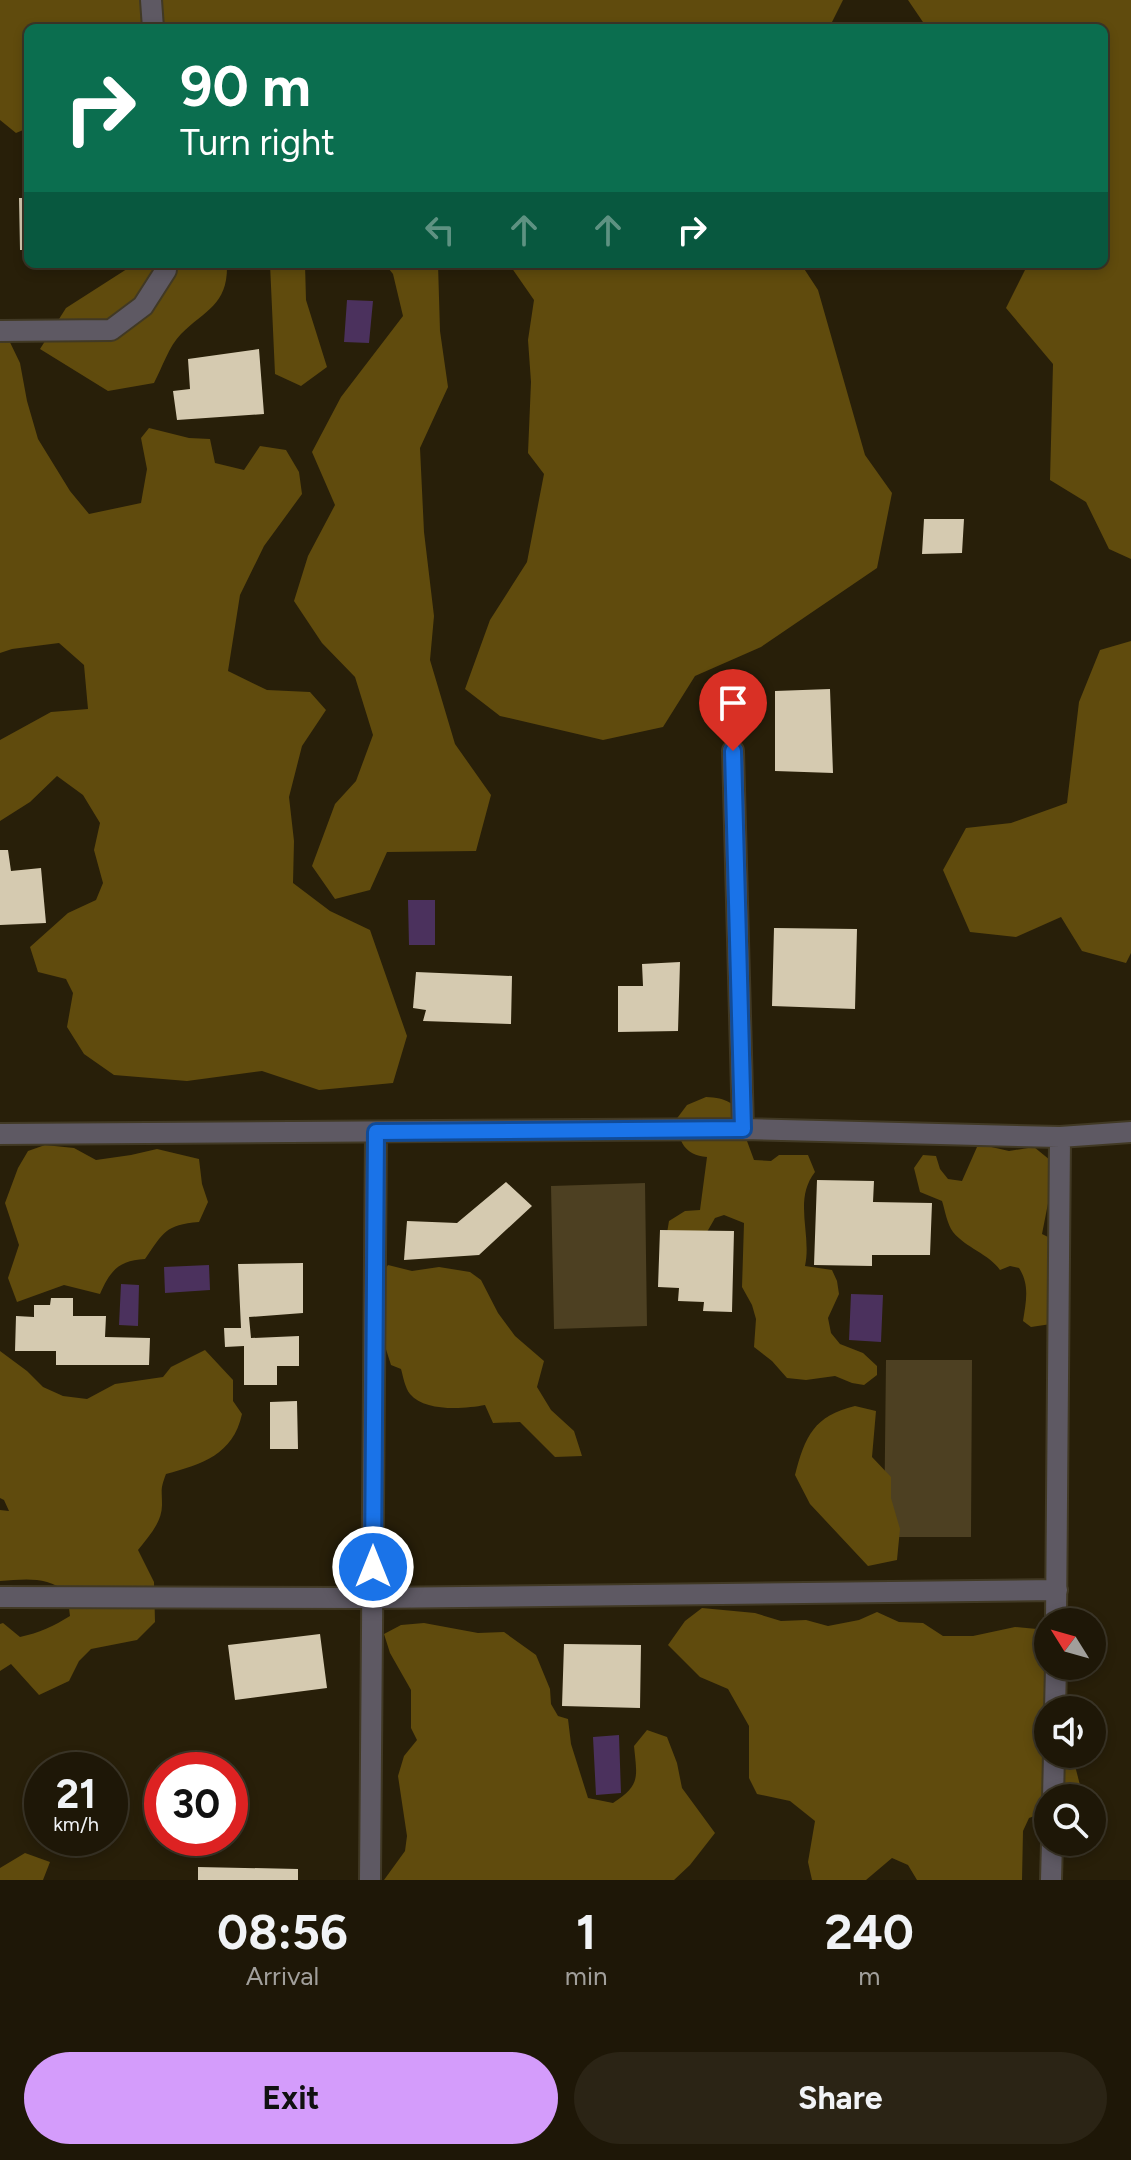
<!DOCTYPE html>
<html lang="en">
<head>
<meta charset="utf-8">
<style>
  body { margin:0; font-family:Figtree,sans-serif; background:#2b2415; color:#f1f3f6; height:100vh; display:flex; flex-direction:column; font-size:30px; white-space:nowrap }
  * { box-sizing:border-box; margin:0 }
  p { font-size:26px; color:#a19f9b }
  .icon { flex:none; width:44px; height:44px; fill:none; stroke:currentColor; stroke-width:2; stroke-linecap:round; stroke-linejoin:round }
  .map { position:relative; height:1880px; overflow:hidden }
  .drawer { display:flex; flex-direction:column; background:#1e1707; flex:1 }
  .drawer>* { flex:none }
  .banner { position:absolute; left:24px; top:24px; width:1084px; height:244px; border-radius:12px; box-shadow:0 4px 12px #0003,0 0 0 2px #3c3628; background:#0b6e4f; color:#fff; overflow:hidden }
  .needle { width:52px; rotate:307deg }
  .tools { position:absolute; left:1034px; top:1608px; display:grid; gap:16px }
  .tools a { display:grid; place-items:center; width:72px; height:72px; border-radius:50%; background:#1e1707; box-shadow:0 4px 12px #0003,0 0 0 2px #3c3628; font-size:40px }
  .speed { position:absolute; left:24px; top:1752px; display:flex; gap:16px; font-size:40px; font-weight:700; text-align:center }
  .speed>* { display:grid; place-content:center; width:104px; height:104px; border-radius:50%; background:#1e1707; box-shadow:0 4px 12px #0003,0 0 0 2px #3c3628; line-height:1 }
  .speed small { font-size:20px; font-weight:400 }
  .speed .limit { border:12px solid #d22; background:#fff; color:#111 }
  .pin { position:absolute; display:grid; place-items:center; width:68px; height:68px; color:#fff; margin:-82px -34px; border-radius:50% 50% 50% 0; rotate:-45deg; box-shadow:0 0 8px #0007 }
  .pin .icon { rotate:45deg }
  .me { position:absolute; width:88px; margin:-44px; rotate:0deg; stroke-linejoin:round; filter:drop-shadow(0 0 6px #0008) }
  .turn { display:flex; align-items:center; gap:28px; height:168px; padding:0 24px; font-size:36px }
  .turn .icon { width:104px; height:104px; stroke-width:2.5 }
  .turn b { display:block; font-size:56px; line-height:68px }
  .lanes { display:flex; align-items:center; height:76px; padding:0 24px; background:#0003; justify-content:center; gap:40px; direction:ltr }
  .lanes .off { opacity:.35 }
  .eta { display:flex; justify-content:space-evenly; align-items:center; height:136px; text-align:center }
  .eta b { font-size:48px; font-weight:700; line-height:56px }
  .button { display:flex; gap:16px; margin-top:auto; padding:16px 24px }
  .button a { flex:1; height:92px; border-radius:48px; background:#d49cfb; color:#111; font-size:32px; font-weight:700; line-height:92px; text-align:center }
  .button a+a { background:#2b2415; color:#f1f3f6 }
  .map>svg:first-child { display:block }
</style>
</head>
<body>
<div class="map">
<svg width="1131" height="1880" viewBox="0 0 1131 1880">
  <rect width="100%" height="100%" fill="#281f09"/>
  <path fill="#4d4022" d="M 645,1183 L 647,1326 L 554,1329 L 551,1186 Z
    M 886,1360 L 972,1360 L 971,1537 L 884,1537 Z"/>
  <path fill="#604b0d" d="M 0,0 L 843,0 L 829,28 L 28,28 L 28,128 L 16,133 L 0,120 Z
    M 908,0 L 1131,0 L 1131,559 L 1109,549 L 1086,502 L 1050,480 L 1053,364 L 1006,308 L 1028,264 L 1104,264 L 1104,28 L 927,28 Z
    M 131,264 L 227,264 C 228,305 206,309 181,334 C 169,346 162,368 154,383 L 108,391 L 40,349 L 66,308 L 130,267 Z
    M 270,264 L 305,264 L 306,300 L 327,367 L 301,386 L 275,374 Z
    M 385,264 L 438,264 L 440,331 L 448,387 L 420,448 L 424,532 L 434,616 L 430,660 L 455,744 L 491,795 L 476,851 L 387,852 L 370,890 L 335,899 L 312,866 L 335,804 L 356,781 L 373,735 L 355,677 L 322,643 L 294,601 L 308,556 L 335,505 L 312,452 L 341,397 L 403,316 L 393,274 Z
    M 509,264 L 801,264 L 818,290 L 865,455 L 892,493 L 877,568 L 761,647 L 695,676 L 663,727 L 603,740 L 500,716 L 465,689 L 490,620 L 527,562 L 544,474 L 528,453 L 531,382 L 528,340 L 534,300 Z
    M 5,332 L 20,363 L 27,401 L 38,439 L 70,491 L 89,514 L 141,503 L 147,469 L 141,438 L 149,428 L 189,438 L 210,439 L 215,463 L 244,470 L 260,446 L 286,450 L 299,472 L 302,494 L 264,546 L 240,595 L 228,671 L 267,690 L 310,692 L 326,710 L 302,746 L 289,797 L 294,841 L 293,883 L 330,911 L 370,930 L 407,1036 L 393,1083 L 319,1090 L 262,1071 L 187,1081 L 114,1075 L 84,1054 L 67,1027 L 73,993 L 66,979 L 38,972 L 30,947 L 68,913 L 96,900 L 103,883 L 94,850 L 100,823 L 83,795 L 57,776 L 30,802 L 0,821 L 0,740 L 51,712 L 88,709 L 84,665 L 59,643 L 12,649 L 0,653 L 0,336 Z
    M 1131,641 L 1131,953 L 1126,963 L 1082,951 L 1061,917 L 1016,937 L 970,932 L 943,870 L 966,828 L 1011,823 L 1067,803 L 1079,702 L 1100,650 Z
    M 706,1097 C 727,1098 734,1103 748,1119 L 747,1141 L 754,1160 L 771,1161 L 779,1155 L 808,1155 L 815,1172 C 793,1200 812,1234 805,1266 L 832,1270 L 837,1281 L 839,1294 L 828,1318 L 831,1333 L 840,1344 L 863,1353 L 877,1366 L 877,1375 L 864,1385 L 852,1383 L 835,1376 L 806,1380 L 787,1378 L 772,1361 L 754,1347 L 756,1319 L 752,1305 L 742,1287 L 744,1223 L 724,1215 L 715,1218 L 699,1246 L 665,1245 L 669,1221 L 685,1211 L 700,1210 L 707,1157 C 684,1155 680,1142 675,1121 L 687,1105 Z
    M 45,1145 L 74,1148 L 96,1160 L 131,1155 L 157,1149 L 199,1159 L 202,1184 L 208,1202 L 199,1222 C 165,1225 164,1232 145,1259 C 119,1260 110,1271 100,1294 L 64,1285 L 17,1302 L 8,1278 L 19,1245 L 5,1203 L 18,1168 L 28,1151 Z
    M 987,1146 L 1009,1151 L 1034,1147 L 1050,1160 L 1053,1178 L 1042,1234 L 1050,1238 L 1048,1302 L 1051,1324 L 1031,1327 L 1023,1321 C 1026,1301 1030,1285 1019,1268 L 1010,1266 L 1000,1270 C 989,1254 966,1248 953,1232 C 947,1224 945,1210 942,1201 L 920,1192 L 914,1168 L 923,1155 L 936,1156 L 940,1169 L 948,1179 L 962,1181 L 977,1147 Z
    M 388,1265 L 412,1271 L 439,1267 L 470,1272 L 481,1280 L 498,1313 L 515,1336 L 544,1361 L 537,1387 L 551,1410 L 574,1431 L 582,1456 L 555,1457 L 520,1422 L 493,1423 L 485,1405 C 464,1409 425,1412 410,1394 C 405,1388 403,1376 401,1369 L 391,1365 L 383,1340 L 386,1313 L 373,1286 Z
    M 205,1350 L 233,1380 L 233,1401 L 242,1414 C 233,1455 202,1464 166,1474 C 160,1490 162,1489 162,1505 C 162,1523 148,1537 138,1550 L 154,1582 L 155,1622 L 137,1640 L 91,1649 L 79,1661 L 69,1681 L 39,1695 L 11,1664 L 0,1671 L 0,1624 L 3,1623 L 20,1637 C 39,1633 54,1626 70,1616 L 67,1592 C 46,1576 25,1579 0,1581 L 0,1510 L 9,1511 L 4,1500 L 0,1498 L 0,1351 L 27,1371 L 43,1387 L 63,1396 L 87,1399 L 115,1384 L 163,1377 L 171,1367 Z
    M 855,1406 L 876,1411 L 872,1457 L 891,1477 L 891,1498 L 900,1529 L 897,1560 L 868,1566 L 810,1504 L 795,1475 C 805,1436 814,1416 855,1406 Z
    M 702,1608 L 755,1613 L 781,1621 L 806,1620 L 828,1626 L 859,1620 L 877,1612 L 899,1622 L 923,1623 L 943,1636 L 973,1636 L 1015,1627 L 1037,1629 L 1041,1648 L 1040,1659 L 1046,1676 L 1064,1692 L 1068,1710 L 1048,1710 L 1048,1754 L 1072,1754 L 1081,1789 L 1073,1798 L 1048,1798 L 1048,1811 L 1029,1818 L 1023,1831 L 1022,1880 L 917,1880 L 908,1865 L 892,1858 L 866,1880 L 812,1880 L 808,1862 L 815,1821 L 790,1801 L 757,1794 L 749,1778 L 749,1726 L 728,1689 L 700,1677 L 668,1645 L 685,1621 Z
    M 424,1623 L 478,1633 L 504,1632 L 536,1655 L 550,1689 L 551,1704 L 558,1716 L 568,1719 L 571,1744 L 588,1798 L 613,1803 C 641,1785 637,1777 634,1746 L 647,1730 L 667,1737 L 677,1763 L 682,1788 L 715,1833 L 690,1865 L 674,1880 L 384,1880 L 405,1851 L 407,1836 L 398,1776 L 404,1756 L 417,1740 L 411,1728 L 411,1690 L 390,1653 L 384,1634 L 401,1625 Z
    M 25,1853 L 50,1862 L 43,1880 L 0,1880 L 0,1868 Z"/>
  <path fill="#4b315d" d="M 347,300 L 373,301 L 369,343 L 344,342 Z
    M 408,900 L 435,900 L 435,945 L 409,945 Z
    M 209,1265 L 210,1290 L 165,1293 L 164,1267 Z
    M 121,1284 L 139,1285 L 138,1326 L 119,1325 Z
    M 851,1294 L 883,1295 L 881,1342 L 849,1340 Z
    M 619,1735 L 621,1793 L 596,1795 L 593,1737 Z"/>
  <path fill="#d5cab0" d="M 19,198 L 28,198 L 28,250 L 20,250 Z
    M 53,264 L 101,264 L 101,267 L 53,269 Z
    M 259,349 L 264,414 L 177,420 L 173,391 L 190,389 L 188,359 Z
    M 924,519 L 964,519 L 962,553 L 922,554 Z
    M 830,689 L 833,773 L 775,771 L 775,691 Z
    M 0,850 L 8,850 L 11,871 L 41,868 L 46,923 L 0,925 Z
    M 774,928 L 857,929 L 855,1009 L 772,1006 Z
    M 680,962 L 678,1031 L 618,1032 L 618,986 L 643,986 L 642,964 Z
    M 416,972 L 512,976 L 511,1024 L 423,1021 L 426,1010 L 413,1008 Z
    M 817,1180 L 874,1181 L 873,1202 L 932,1203 L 930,1255 L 872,1255 L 872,1266 L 814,1265 Z
    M 506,1182 L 532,1206 L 479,1255 L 404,1260 L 407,1221 L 457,1223 Z
    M 660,1230 L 734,1231 L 732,1312 L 703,1311 L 704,1302 L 678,1301 L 679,1288 L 658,1287 Z
    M 303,1263 L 303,1313 L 249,1317 L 251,1338 L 299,1336 L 299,1366 L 277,1366 L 277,1385 L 244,1385 L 244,1346 L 225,1347 L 224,1328 L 241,1328 L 238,1264 Z
    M 51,1298 L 73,1298 L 73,1316 L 106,1316 L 105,1337 L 150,1338 L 149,1365 L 56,1365 L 56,1351 L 15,1351 L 16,1316 L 34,1317 L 34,1305 L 50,1305 Z
    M 297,1401 L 298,1449 L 270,1449 L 270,1402 Z
    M 320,1634 L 327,1688 L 235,1700 L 228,1645 Z
    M 564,1644 L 641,1645 L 640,1708 L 562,1706 Z
    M 198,1867 L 298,1869 L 298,1880 L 198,1880 Z"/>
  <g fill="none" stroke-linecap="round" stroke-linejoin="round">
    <defs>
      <path id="minor" d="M 151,0 L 153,28
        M 0,331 L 111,330 L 143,306 L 166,270 L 166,264
        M 733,751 L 743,1129
        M 0,1134 L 743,1129 L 1060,1137 L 1131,1132
        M 0,1597 L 373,1598 L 1057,1590
        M 1056,1622 L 1060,1137
        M 1055,1710 L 1056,1666
        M 1053,1798 L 1054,1754
        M 370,1880 L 376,1132
        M 1051,1880 L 1052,1842"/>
    </defs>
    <use href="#minor" stroke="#413924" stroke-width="24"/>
    <use href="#minor" stroke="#5e5963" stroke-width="20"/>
  </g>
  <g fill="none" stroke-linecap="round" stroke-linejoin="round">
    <defs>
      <path id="route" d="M 373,1567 L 376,1132 L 743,1129 L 733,751"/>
    </defs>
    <use href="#route" stroke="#114b97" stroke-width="20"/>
    <use href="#route" stroke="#1a73e8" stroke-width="14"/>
  </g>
</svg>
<div class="tools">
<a><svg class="needle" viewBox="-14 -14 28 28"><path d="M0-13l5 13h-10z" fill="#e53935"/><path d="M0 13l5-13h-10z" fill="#a19f9b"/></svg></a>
<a><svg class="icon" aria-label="sound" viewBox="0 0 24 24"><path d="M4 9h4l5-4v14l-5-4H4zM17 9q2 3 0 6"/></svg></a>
<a><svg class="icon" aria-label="search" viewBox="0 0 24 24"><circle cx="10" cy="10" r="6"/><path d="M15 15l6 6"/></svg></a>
</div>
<div class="speed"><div>21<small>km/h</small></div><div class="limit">30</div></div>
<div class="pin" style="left:733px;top:751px;background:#d93025"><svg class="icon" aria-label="arrive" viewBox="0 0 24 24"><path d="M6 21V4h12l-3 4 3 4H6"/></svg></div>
<svg class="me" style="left:373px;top:1567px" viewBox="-20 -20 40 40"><circle r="17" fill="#1a73e8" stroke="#fff" stroke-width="3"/><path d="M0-11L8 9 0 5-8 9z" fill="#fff"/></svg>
<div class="banner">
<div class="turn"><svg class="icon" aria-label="right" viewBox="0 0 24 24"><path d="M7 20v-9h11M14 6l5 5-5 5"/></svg><div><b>90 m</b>Turn right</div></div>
<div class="lanes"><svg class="icon off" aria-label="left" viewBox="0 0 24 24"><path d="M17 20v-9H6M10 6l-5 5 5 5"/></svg><svg class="icon off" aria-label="ahead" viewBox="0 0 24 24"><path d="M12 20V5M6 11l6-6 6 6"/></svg><svg class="icon off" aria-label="ahead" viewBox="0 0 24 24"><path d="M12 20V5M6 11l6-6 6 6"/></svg><svg class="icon" aria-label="right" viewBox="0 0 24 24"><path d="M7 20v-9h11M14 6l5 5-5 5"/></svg></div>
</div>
</div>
<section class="drawer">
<div class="eta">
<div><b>08:56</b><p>Arrival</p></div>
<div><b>1</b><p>min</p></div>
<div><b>240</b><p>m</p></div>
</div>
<div class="button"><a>Exit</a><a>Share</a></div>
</section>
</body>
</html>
